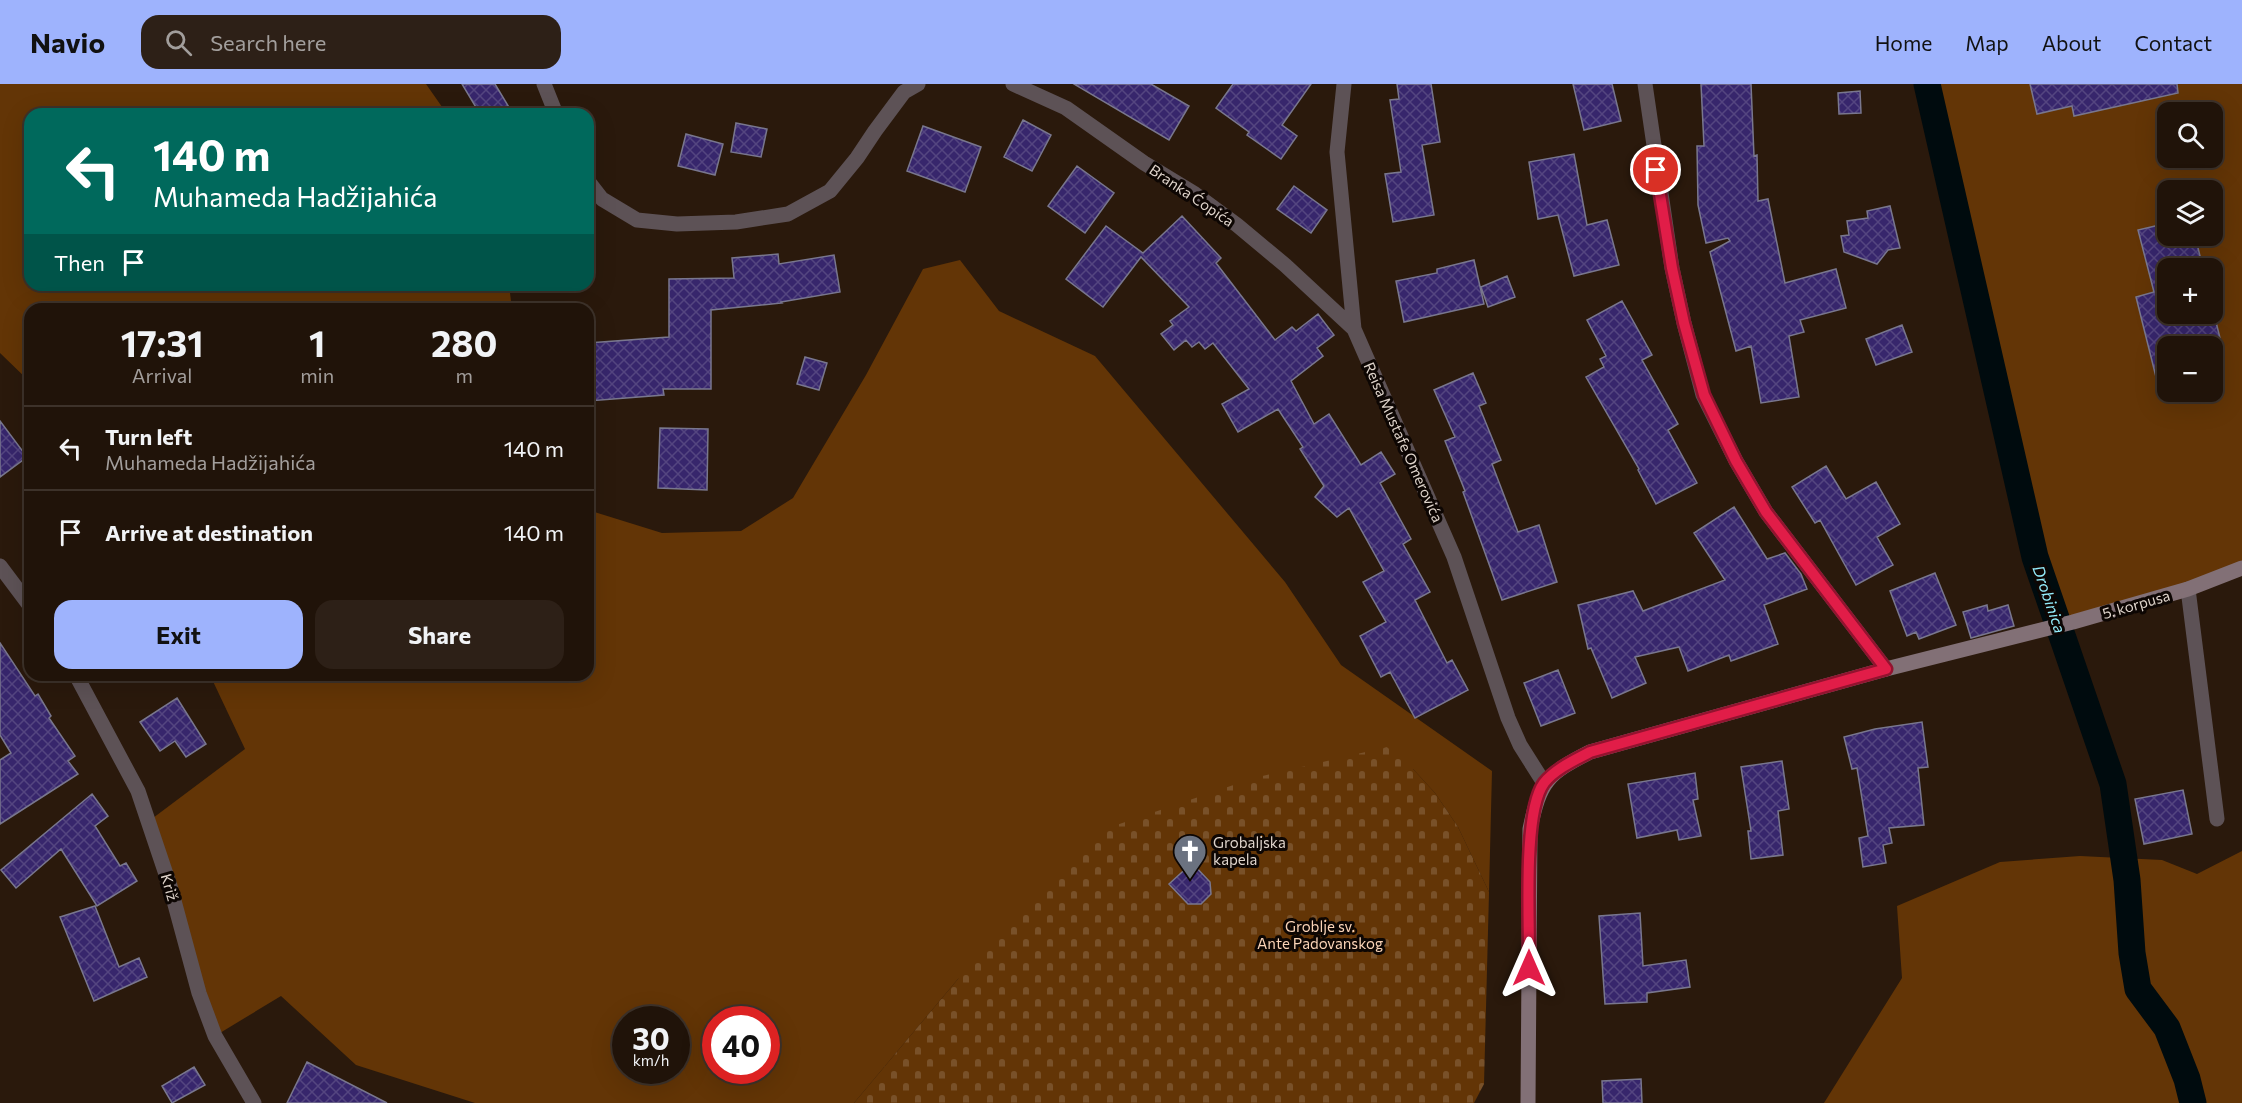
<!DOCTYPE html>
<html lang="en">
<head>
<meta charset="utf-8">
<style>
  body { margin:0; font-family:Commissioner,sans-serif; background:#2d2017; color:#f1f3f6; height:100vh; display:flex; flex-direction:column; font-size:22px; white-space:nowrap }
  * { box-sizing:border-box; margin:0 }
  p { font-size:20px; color:#a29e9c }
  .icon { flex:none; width:33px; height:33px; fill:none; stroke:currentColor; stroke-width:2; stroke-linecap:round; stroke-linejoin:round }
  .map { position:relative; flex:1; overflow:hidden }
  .panel { position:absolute; left:24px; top:219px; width:570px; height:378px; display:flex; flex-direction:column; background:#201309; border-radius:18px; box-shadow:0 6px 24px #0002,0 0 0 2px #3d322a }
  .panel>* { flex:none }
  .banner { position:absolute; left:24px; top:24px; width:570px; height:183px; border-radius:18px; box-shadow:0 6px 24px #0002,0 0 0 2px #3d322a; background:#00695c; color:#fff; overflow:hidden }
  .fabs { position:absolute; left:2157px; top:18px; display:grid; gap:12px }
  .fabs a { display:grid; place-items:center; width:66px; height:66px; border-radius:12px; background:#201309; box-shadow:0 6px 24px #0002,0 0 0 2px #3d322a; font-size:30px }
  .speed { position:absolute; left:612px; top:922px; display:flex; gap:12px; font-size:30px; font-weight:700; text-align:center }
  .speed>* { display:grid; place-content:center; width:78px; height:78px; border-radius:50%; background:#201309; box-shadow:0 6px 24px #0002,0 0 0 2px #3d322a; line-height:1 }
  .speed small { font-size:15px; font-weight:400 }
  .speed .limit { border:9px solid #d22; background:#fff; color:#111 }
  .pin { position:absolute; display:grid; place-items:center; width:51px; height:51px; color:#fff; margin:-26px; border:3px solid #fff; border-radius:50%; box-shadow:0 2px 6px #0007 }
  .me { position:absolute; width:66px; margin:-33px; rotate:0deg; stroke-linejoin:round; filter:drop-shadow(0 0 4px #0008) }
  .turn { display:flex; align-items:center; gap:21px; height:126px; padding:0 30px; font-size:27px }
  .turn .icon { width:78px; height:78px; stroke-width:2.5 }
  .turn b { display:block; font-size:42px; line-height:51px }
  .then { display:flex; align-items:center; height:57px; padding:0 30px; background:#0003; gap:12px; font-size:22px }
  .eta { display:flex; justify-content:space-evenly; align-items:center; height:102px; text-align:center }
  .eta b { font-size:36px; font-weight:700; line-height:42px }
  .cta { display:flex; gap:12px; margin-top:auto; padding:12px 30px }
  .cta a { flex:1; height:69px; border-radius:18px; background:#9eb3fd; color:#111; font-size:24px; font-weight:700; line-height:69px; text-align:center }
  .cta a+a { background:#2d2017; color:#f1f3f6 }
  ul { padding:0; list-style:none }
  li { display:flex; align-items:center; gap:18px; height:84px; padding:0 30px; border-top:2px solid #3d322a }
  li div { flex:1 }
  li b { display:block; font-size:22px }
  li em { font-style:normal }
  header { display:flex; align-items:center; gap:36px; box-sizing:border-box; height:84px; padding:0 30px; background:#9eb3fd; color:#111 }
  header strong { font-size:28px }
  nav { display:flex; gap:33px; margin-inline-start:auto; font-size:21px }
  .search { width:420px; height:54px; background:#2d2017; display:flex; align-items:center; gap:15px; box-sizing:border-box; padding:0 21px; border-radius:18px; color:#a29e9c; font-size:22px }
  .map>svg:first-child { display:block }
</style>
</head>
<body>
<header>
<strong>Navio</strong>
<div class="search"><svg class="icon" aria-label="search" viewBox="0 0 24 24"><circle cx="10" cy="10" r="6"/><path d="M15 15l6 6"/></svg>Search here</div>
<nav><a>Home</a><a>Map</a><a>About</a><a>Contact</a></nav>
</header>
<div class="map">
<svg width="2242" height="1019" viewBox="0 0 2242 1019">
  <defs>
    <pattern id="cemetery-stones" width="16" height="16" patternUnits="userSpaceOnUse" patternTransform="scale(1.5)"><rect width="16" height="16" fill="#633506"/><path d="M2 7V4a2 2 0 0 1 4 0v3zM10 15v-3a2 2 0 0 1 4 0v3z" fill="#795129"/></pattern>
    <pattern id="building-cross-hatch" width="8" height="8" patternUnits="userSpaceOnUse" patternTransform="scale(1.5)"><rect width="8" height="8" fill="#37266c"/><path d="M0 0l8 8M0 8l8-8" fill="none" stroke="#544580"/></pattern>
  </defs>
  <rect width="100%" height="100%" fill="#2a190c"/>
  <path fill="#633506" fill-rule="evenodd" d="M 0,0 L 426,0 L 447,30 L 30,30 L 30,201 L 509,201 L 512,225 L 30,225 L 30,298 L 0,269 Z
    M 1927,0 L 2242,0 L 2242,484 L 2073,538 L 2063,551 L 2035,473 ZM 2168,28 L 2212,28 L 2212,74 L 2168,74 ZM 2168,106 L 2212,106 L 2212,152 L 2168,152 ZM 2168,184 L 2212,184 L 2212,230 L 2168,230 ZM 2168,262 L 2212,262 L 2212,308 L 2168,308 Z
    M 960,176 L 999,227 L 1095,272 L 1285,498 L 1341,581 L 1492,687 L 1489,808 L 1458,743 L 1435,709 L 1413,685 L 958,895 L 854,1019 L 475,1019 L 356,981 L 281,912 L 215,952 L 149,737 L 245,665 L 210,591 L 588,591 L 588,426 L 662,449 L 741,447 L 793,414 L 866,291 L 923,185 ZM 626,936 L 676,936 L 676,987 L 626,987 ZM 716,936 L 766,936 L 766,987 L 716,987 Z
    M 2242,767 L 2242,1019 L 1824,1019 L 1902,894 L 1897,822 L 2000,778 L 2080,772 L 2162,776 L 2197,790 Z"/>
  <path fill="url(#cemetery-stones)" d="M 1387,663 L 1413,685 L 1435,709 L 1458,743 L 1489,808 L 1484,1000 L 1474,1019 L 854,1019 L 958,895 L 1099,747 L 1254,694 Z"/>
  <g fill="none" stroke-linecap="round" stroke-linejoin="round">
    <path stroke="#000b0e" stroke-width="27" d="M 1927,0 L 2035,473 L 2113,700 L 2127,796 L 2132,869 L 2138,905 L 2167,944 L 2187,995 L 2193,1019"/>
  </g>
  <path fill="url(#building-cross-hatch)" stroke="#79778e" stroke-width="1.5" d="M 462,0 L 495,0 L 513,30 L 480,30 Z
    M 1074,0 L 1151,0 L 1189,22 L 1169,56 Z
    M 1233,0 L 1311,0 L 1282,41 L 1297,52 L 1281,75 L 1247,51 L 1249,48 L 1216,24 Z
    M 1397,0 L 1431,0 L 1440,58 L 1422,61 L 1434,131 L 1393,138 L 1385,90 L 1401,88 L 1390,16 L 1399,15 Z
    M 1573,0 L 1612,0 L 1621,37 L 1584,46 Z
    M 1701,0 L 1751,0 L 1754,72 L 1757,71 L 1758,117 L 1768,115 L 1785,199 L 1836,185 L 1846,224 L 1800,236 L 1804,248 L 1789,252 L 1799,313 L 1761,319 L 1751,262 L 1736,267 L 1710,168 L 1730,157 L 1728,154 L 1706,159 L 1698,121 L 1697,62 L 1704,62 Z
    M 2030,0 L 2177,0 L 2178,9 L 2074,32 L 2072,22 L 2037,30 Z
    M 1860,7 L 1861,29 L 1839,30 L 1838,9 Z
    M 1023,36 L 1051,51 L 1032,87 L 1004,73 Z
    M 736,39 L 767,45 L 761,73 L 731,68 Z
    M 923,42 L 981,63 L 965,108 L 907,87 Z
    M 686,50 L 723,60 L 715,91 L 678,82 Z
    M 1574,70 L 1587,141 L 1607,136 L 1619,181 L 1574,192 L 1558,131 L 1538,135 L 1529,78 Z
    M 1077,82 L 1114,109 L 1085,149 L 1048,122 Z
    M 1294,102 L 1327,126 L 1311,149 L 1277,125 Z
    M 1890,122 L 1900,164 L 1888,166 L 1877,180 L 1844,168 L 1841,152 L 1849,151 L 1847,137 L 1868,134 L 1867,127 Z
    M 1182,132 L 1221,174 L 1216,179 L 1275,256 L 1292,243 L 1296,247 L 1318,230 L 1334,251 L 1317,264 L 1323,272 L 1291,297 L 1314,340 L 1329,330 L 1361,381 L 1381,368 L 1395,390 L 1380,399 L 1411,455 L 1403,460 L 1430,508 L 1415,516 L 1447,579 L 1452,576 L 1468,606 L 1415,634 L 1390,588 L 1381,593 L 1360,552 L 1386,538 L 1363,498 L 1384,487 L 1349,424 L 1337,433 L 1315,413 L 1324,402 L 1300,365 L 1303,363 L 1278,325 L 1238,348 L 1222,320 L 1249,305 L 1213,259 L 1205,265 L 1199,258 L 1192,263 L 1186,256 L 1174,266 L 1161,250 L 1173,241 L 1170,237 L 1189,223 L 1141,173 L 1103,223 L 1066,195 L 1106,142 L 1143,169 Z
    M 2168,139 L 2168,152 L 2195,152 L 2203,184 L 2168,184 L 2168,230 L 2214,230 L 2222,262 L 2168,262 L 2168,308 L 2160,309 L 2136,213 L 2154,208 L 2138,146 Z
    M 778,170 L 779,180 L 834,171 L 840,208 L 781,218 L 782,219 L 711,226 L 711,305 L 663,305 L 664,311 L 588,317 L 588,259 L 669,253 L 669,195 L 734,194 L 732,174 Z
    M 1474,176 L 1484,220 L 1404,238 L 1396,197 L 1437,189 L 1437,185 Z
    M 1507,192 L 1515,213 L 1488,223 L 1481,203 Z
    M 1622,217 L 1652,271 L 1642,276 L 1678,340 L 1668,346 L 1697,399 L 1656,420 L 1638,386 L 1639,385 L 1586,293 L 1604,283 L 1600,275 L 1606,272 L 1587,236 Z
    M 1902,241 L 1912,268 L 1876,281 L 1866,255 Z
    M 805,273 L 827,279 L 819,306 L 797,300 Z
    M 1473,289 L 1486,319 L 1479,322 L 1501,376 L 1492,380 L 1518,448 L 1539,441 L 1557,498 L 1502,516 L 1463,408 L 1465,407 L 1445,357 L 1455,353 L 1434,306 Z
    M 0,337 L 27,373 L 0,393 Z
    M 660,344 L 708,345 L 707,406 L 658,404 Z
    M 1826,382 L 1846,415 L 1876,398 L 1900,440 L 1877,453 L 1893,481 L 1856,501 L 1820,436 L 1815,439 L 1792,403 Z
    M 1734,423 L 1767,475 L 1785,469 L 1801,490 L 1807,505 L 1764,521 L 1778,560 L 1731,577 L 1729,571 L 1688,587 L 1679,563 L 1635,573 L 1646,599 L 1612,614 L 1591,564 L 1588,565 L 1578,521 L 1633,507 L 1643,527 L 1725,496 L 1694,449 Z
    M 1935,489 L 1956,541 L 1919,555 L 1916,548 L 1907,552 L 1890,507 Z
    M 1987,521 L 1988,527 L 2008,521 L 2014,542 L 1971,554 L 1963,528 Z
    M 0,559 L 35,612 L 38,610 L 51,632 L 49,634 L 75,672 L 68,677 L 78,690 L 0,740 L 0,676 L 11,669 L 0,651 Z
    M 1558,586 L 1575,629 L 1541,642 L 1524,599 Z
    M 177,614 L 206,660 L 186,673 L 175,657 L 160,667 L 140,638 Z
    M 1922,638 L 1928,683 L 1918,684 L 1924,741 L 1889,744 L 1892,759 L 1883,761 L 1886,779 L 1863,783 L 1859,754 L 1868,752 L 1857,684 L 1852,685 L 1844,653 L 1875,645 Z
    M 1782,677 L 1789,725 L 1778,727 L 1783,771 L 1751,775 L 1748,747 L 1751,747 L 1741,683 Z
    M 1695,689 L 1698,715 L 1693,716 L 1701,752 L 1679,756 L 1677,746 L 1637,754 L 1628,700 Z
    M 2183,706 L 2192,750 L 2144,760 L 2135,715 Z
    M 92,710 L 108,732 L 95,742 L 120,782 L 126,779 L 137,797 L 97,822 L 61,765 L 16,804 L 1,786 Z
    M 1192,779 L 1210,798 L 1211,810 L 1201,820 L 1188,820 L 1169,800 Z
    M 95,822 L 119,883 L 139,874 L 147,893 L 94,917 L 60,833 Z
    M 1640,829 L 1643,882 L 1686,876 L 1690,903 L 1647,909 L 1647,918 L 1605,920 L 1599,832 Z
    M 307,978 L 387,1019 L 287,1019 Z
    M 194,983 L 205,1001 L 172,1019 L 162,1002 Z
    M 1641,995 L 1642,1019 L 1603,1019 L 1602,997 Z"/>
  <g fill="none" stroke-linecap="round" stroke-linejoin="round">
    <path stroke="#5d5256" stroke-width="15" d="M 544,0 L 556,30
      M 1013,0 L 1066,24 L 1144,79 L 1195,110 L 1237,141 L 1285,181 L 1354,245
      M 1344,0 L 1337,68 L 1354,245 L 1454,473 L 1508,634 L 1520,661 L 1544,699
      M 1645,0 L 1672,184 L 1684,239 L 1703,311 L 1736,377 L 1766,428 L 1886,585
      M 588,97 L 602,115 L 637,136 L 677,140 L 736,138 L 788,130 L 830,107 L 857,74 L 875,47 L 904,8 L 918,0
      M 0,482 L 30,522
      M 2188,505 L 2217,735
      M 76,591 L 138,707 L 170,802 L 199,909 L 215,952 L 254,1019"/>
    <path stroke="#827076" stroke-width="15" d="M 1528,1019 L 1530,745 C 1540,697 1547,690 1590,668 L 1886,585 L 2073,538 L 2188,505 L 2242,484"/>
  </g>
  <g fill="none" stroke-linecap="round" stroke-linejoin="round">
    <defs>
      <path id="route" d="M 1529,884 C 1530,843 1522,729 1544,699 C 1555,685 1575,676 1590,668 L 1886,585 L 1766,428 L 1736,377 L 1704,311 L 1684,239 L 1672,184 L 1656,86"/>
    </defs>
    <use href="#route" stroke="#92132f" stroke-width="15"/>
    <use href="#route" stroke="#e11d48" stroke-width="10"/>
  </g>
  <defs>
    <symbol id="church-pin" viewBox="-11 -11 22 30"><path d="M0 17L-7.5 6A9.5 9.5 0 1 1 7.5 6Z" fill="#6b7280" stroke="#0d0603"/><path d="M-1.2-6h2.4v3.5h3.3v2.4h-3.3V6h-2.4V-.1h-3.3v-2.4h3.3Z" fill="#fff"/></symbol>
  </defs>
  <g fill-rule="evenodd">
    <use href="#church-pin" x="1171" y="748" width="38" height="52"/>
  </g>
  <g text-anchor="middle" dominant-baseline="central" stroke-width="6" stroke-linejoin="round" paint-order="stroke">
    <g font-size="15" fill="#dfd4cb" stroke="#0d0603">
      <text transform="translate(1192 111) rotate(34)">Branka Ćopića</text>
      <text transform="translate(1404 358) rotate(66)">Reisa Mustafe Omerovića</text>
      <text transform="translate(2136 520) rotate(-16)">5. korpusa</text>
      <text transform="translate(170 803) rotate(74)">Križ</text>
    </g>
    <g font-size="15" fill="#dfd4cb" stroke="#0d0603" text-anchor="start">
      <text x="1213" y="758">Grobaljska<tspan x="1213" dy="17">kapela</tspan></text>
    </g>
    <g font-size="15" fill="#fbd4b7" stroke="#0d0603">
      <text x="1320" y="842">Groblje sv.<tspan x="1320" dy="17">Ante Padovanskog</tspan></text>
    </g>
    <g font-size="16" font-style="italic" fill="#94edfc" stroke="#0d0603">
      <text transform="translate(2050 515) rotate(71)">Drobinica</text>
    </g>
  </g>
</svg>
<div class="fabs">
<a><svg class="icon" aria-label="search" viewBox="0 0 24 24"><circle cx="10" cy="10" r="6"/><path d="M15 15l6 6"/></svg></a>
<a><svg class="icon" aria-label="layers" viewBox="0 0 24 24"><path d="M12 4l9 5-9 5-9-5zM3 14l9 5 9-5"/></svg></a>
<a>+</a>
<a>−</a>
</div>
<div class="speed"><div>30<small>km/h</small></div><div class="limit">40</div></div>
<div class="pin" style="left:1656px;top:86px;background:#d93025"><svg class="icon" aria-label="arrive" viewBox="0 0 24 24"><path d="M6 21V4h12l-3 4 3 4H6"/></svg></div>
<svg class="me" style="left:1529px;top:884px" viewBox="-20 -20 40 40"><path d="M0-17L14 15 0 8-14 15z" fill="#e11d48" stroke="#fff" stroke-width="4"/></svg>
<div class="banner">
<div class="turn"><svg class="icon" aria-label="left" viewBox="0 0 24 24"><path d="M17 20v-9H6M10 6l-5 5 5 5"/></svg><div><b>140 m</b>Muhameda Hadžijahića</div></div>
<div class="then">Then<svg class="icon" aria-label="arrive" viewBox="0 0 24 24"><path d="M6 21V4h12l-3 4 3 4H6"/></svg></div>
</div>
<section class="panel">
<div class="eta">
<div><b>17:31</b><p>Arrival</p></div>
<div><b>1</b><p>min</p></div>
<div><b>280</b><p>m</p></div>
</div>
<ul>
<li><svg class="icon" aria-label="left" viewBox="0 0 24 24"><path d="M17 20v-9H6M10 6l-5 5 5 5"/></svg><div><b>Turn left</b><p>Muhameda Hadžijahića</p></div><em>140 m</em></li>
<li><svg class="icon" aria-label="arrive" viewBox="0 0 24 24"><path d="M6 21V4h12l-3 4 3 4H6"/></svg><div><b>Arrive at destination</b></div><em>140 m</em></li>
</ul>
<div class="cta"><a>Exit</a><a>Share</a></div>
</section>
</div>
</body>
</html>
